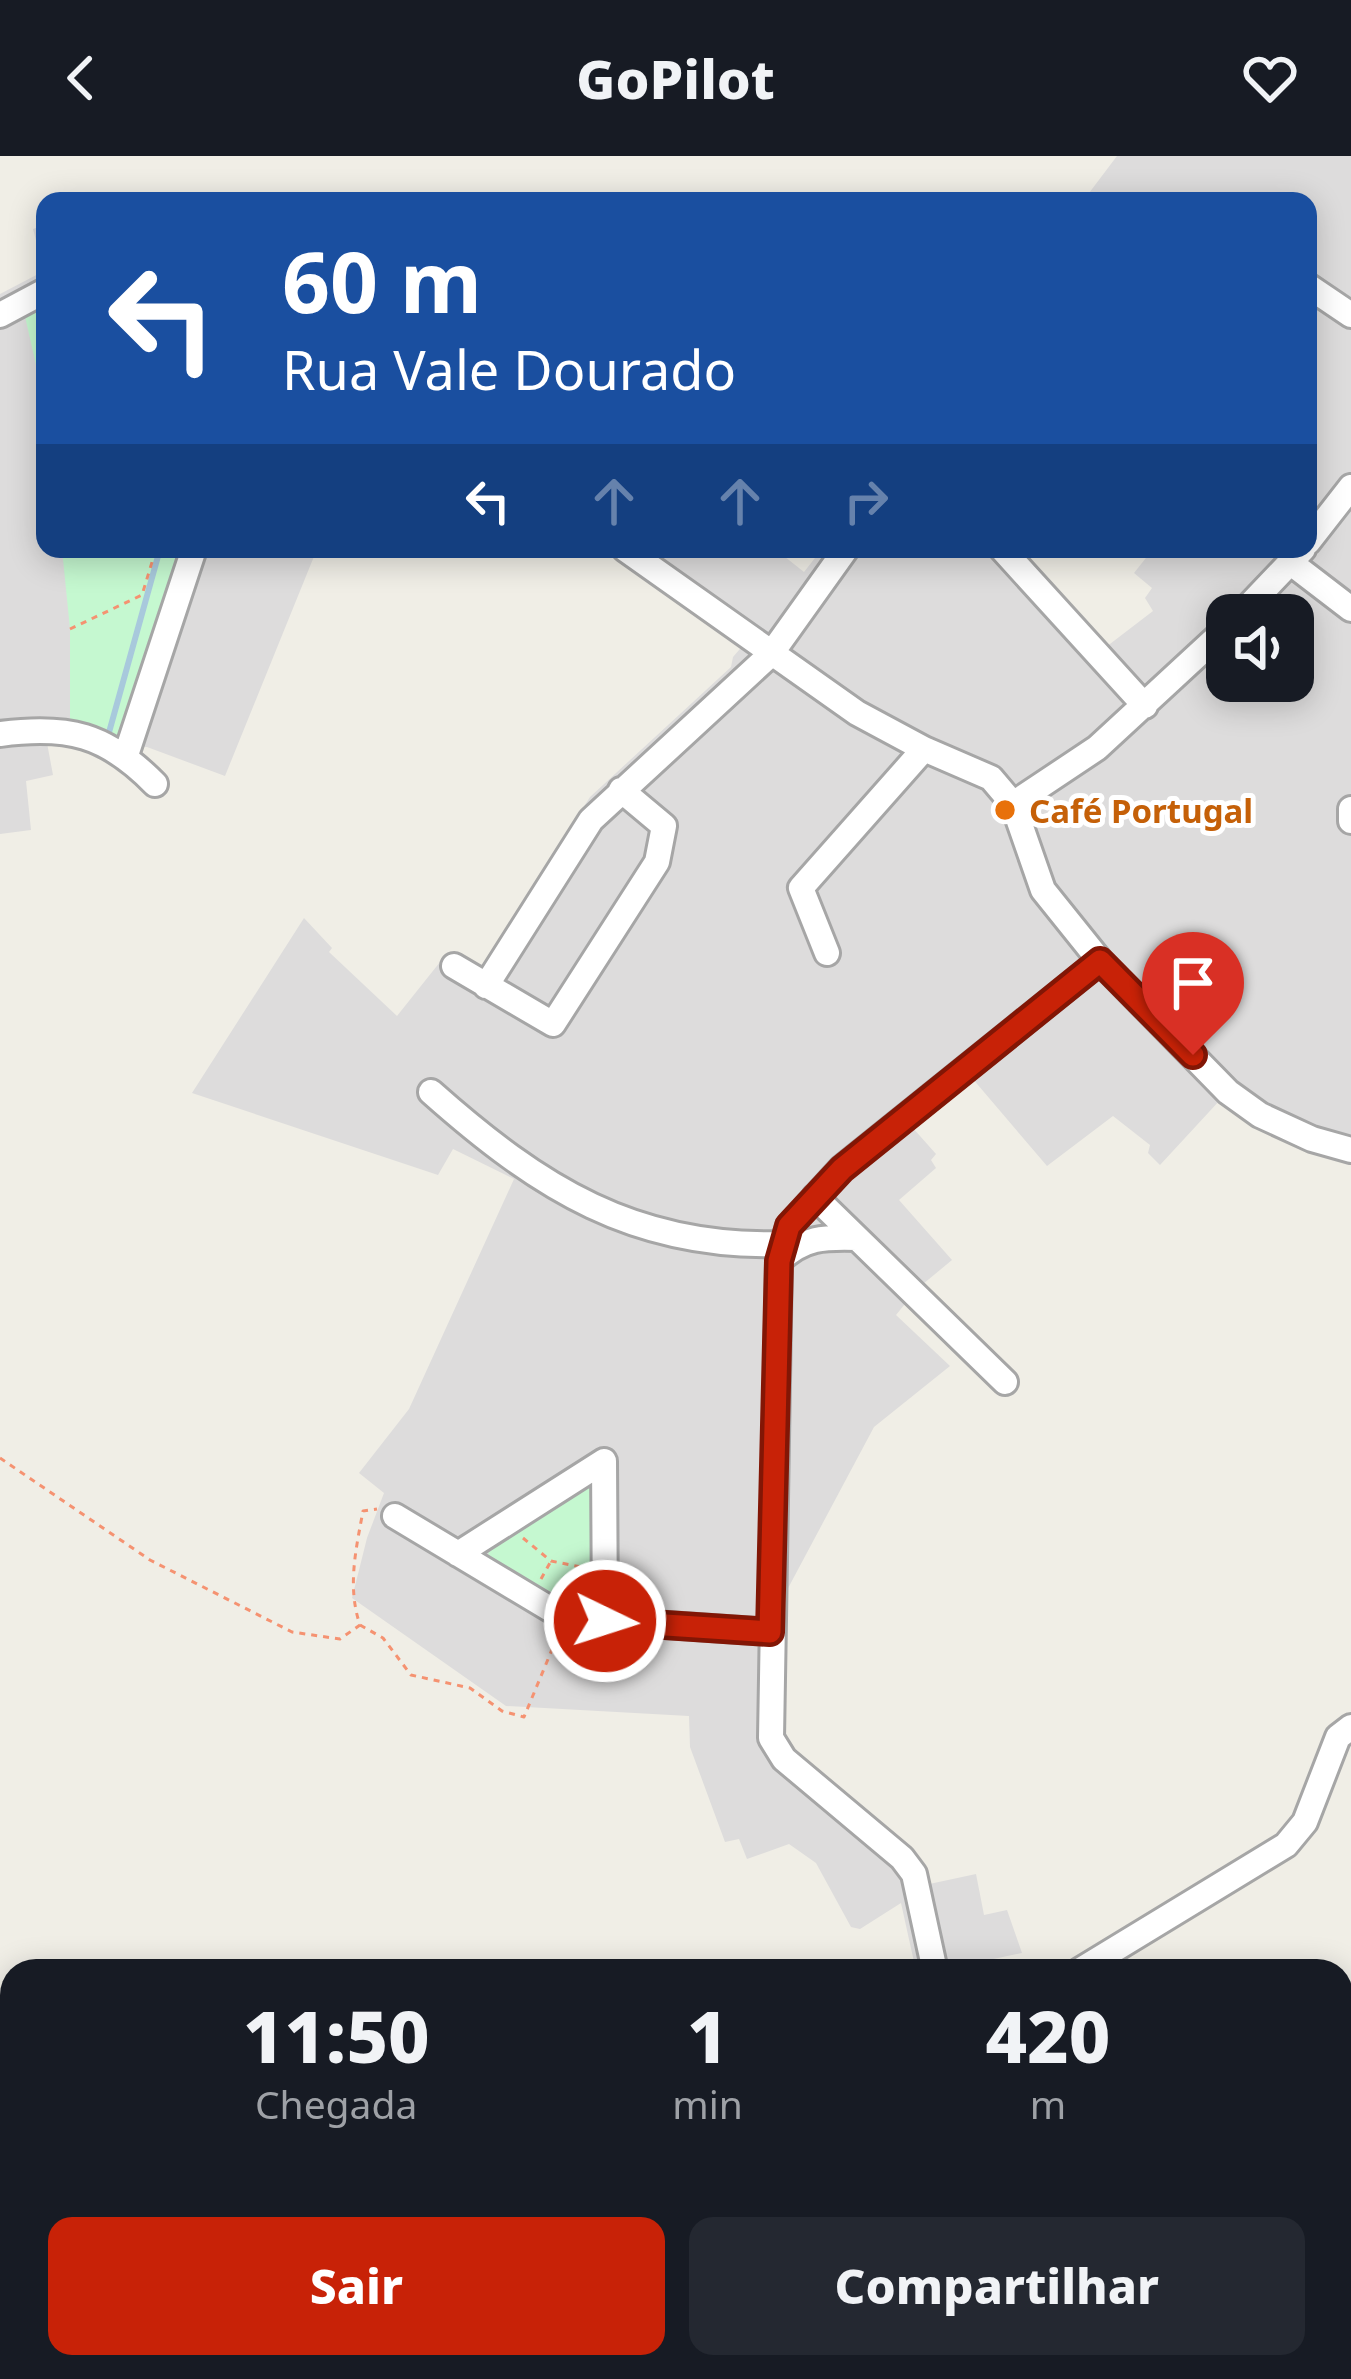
<!DOCTYPE html>
<html lang="pt">
<head>
<meta charset="utf-8">
<style>
  body { margin:0; font-family:"Noto Sans",sans-serif; background:#242831; color:#f1f3f6; height:100vh; display:flex; flex-direction:column; font-size:45px; white-space:nowrap }
  * { box-sizing:border-box; margin:0 }
  p { font-size:39px; color:#9ea1a6 }
  .icon { flex:none; width:66px; height:66px; fill:none; stroke:currentColor; stroke-width:2; stroke-linecap:round; stroke-linejoin:round }
  .map { position:relative; flex:1; overflow:hidden }
  .panel { position:absolute; left:0px; top:1803px; width:1353px; height:420px; display:flex; flex-direction:column; background:#171b24; border-radius:36px 36px 0 0; box-shadow:0 6px 30px #0003 }
  .panel>* { flex:none }
  .hud { position:absolute; left:36px; top:36px; width:1281px; height:366px; border-radius:24px; box-shadow:0 6px 30px #0003; background:#1a4fa0; color:#fff; overflow:hidden }
  .tools { position:absolute; left:1206px; top:438px; display:grid; gap:24px }
  .tools a { display:grid; place-items:center; width:108px; height:108px; border-radius:24px; background:#171b24; box-shadow:0 6px 30px #0003; font-size:60px }
  .pin { position:absolute; display:grid; place-items:center; width:102px; height:102px; color:#fff; margin:-123px -51px; border-radius:50% 50% 50% 0; rotate:-45deg; box-shadow:0 0 12px #0007 }
  .pin .icon { rotate:45deg }
  .me { position:absolute; width:132px; margin:-66px; rotate:94deg; stroke-linejoin:round; filter:drop-shadow(0 0 9px #0008) }
  .turn { display:flex; align-items:center; gap:42px; height:252px; padding:0 48px; font-size:54px }
  .turn .icon { width:156px; height:156px; stroke-width:2.5 }
  .turn b { display:block; font-size:84px; line-height:102px }
  .lanes { display:flex; align-items:center; height:114px; padding:0 48px; background:#0003; justify-content:center; gap:60px; direction:ltr }
  .lanes .off { opacity:.35 }
  .eta { display:flex; justify-content:space-evenly; align-items:center; height:204px; text-align:center }
  .eta b { font-size:72px; font-weight:800; line-height:84px }
  .primary-button { display:flex; gap:24px; margin-top:auto; padding:24px 48px }
  .primary-button a { flex:1; height:138px; border-radius:24px; background:#c82207; color:#fff; font-size:48px; font-weight:800; line-height:138px; text-align:center }
  .primary-button a+a { background:#242831; color:#f1f3f6 }
  header { display:flex; justify-content:space-between; align-items:center; height:156px; padding:0 48px; background:#171b24; font-size:54px; font-weight:800 }
  .map>svg:first-child { display:block }
</style>
</head>
<body>
<header><svg class="icon" aria-label="back" viewBox="0 0 24 24"><path d="M15 5l-7 7 7 7"/></svg>GoPilot<svg class="icon" aria-label="heart" viewBox="0 0 24 24"><path d="M12 20l-8-8c-3-5 5-10 8-4 3-6 11-1 8 4z"/></svg></header>
<div class="map">
<svg width="1351" height="2223" viewBox="0 0 1351 2223">
  <rect width="100%" height="100%" fill="#f0eee6"/>
  <path fill="#dddcdc" fill-rule="evenodd" d="M 1117,0 L 1351,0 L 1351,979 L 1316,974 L 1292,965 L 1233,930 L 1160,1009 L 1148,997 L 1150,989 L 1113,960 L 1047,1010 L 972,922 L 912,971 L 936,998 L 931,1004 L 936,1012 L 899,1044 L 952,1104 L 917,1133 L 896,1159 L 950,1210 L 874,1271 L 786,1436 L 773,1493 L 773,1588 L 920,1730 L 976,1718 L 984,1759 L 1007,1754 L 1022,1797 L 937,1815 L 916,1815 L 901,1747 L 860,1773 L 851,1771 L 816,1707 L 789,1688 L 747,1703 L 739,1683 L 725,1686 L 690,1591 L 689,1560 L 506,1550 L 352,1442 L 367,1382 L 384,1337 L 359,1317 L 409,1253 L 514,1023 L 453,993 L 438,1019 L 192,937 L 304,762 L 332,792 L 329,796 L 397,860 L 444,801 L 476,819 L 590,641 L 731,511 L 733,501 L 751,480 L 628,393 L 775,393 L 804,416 L 822,393 L 1035,393 L 1024,403 L 1106,491 L 1153,455 L 1145,442 L 1152,432 L 1134,417 L 1153,393 L 1308,393 L 1308,45 L 1083,45 ZM 1227,459 L 1293,459 L 1293,525 L 1227,525 Z
    M 45,69 L 45,393 L 317,393 L 225,620 L 147,591 L 47,587 L 53,619 L 26,625 L 31,674 L 0,678 L 0,138 L 44,115 L 33,73 Z"/>
  <path fill="#c5f8d0" d="M 45,136 L 45,249 L 22,147 Z
    M 62,393 L 194,393 L 126,599 L 70,576 L 70,473 Z
    M 585,1330 L 592,1333 L 597,1443 L 586,1454 L 488,1403 L 489,1391 Z"/>
  <g fill="none" stroke-linecap="round" stroke-linejoin="round">
    <path stroke="#a8c9dc" stroke-width="6" d="M 108,580 L 160,393"/>
    <defs>
      <path id="minor" d="M 1308,130 L 1351,159
        M 0,159 L 45,135
        M 1308,386 L 1351,331
        M 625,393 L 857,557 L 924,593 L 991,622 L 1013,648 L 1043,734 L 1100,805 L 1228,936 L 1260,959 L 1312,983 L 1351,994
        M 1002,393 L 1145,550
        M 1291,407 L 1351,453
        M 1240,459 L 1303,393
        M 0,578 C 68,569 106,578 155,628
        M 126,599 L 194,393
        M 1013,648 L 1097,592 L 1227,472
        M 1351,653 L 1351,665
        M 827,797 L 801,732 L 924,593
        M 454,810 L 553,868 L 657,706 L 664,670 L 621,634
        M 486,830 L 591,664 L 771,498 L 846,393
        M 431,936 C 539,1032 635,1093 784,1088
        M 815,1041 L 1005,1226
        M 779,1105 C 803,1081 825,1081 857,1082
        M 395,1360 L 565,1462 L 770,1476
        M 458,1398 L 604,1305 L 605,1465
        M 935,1815 L 914,1718 L 902,1702 L 784,1603 L 771,1582 L 779,1105 L 789,1070 L 841,1013 L 1100,805
        M 1079,1815 L 1286,1689 L 1305,1666 L 1338,1581 L 1351,1571
        M 562,2223 L 568,2211"/>
    </defs>
    <use href="#minor" stroke="#a6a6a6" stroke-width="30"/>
    <path stroke="#f59271" stroke-width="3" stroke-dasharray="6 6" stroke-linecap="butt" d="M 70,473 L 142,439 L 156,393
      M 0,1302 L 150,1404 L 292,1476 L 340,1483 L 360,1469 C 347,1431 356,1393 363,1355 L 377,1353
      M 523,1382 L 551,1405 L 581,1411
      M 541,1423 L 551,1405
      M 360,1469 L 383,1482 L 411,1519 L 470,1532 L 502,1555 L 524,1561 L 556,1484"/>
    <use href="#minor" stroke="#fff" stroke-width="24"/>
  </g>
  <g fill="none" stroke-linecap="round" stroke-linejoin="round">
    <defs>
      <path id="route" d="M 605,1465 L 770,1476 L 779,1105 L 789,1070 L 842,1013 L 1100,805 L 1193,899"/>
    </defs>
    <use href="#route" stroke="#821605" stroke-width="30"/>
    <use href="#route" stroke="#c82207" stroke-width="21"/>
  </g>
  <circle fill="#e8710a" stroke="#fff" stroke-width="4.5" cx="1005" cy="654" r="12"/>
  <g text-anchor="middle" dominant-baseline="central" stroke-width="10" stroke-linejoin="round" paint-order="stroke">
    <g font-size="33" font-weight="bold" fill="#c56008" stroke="#fff" text-anchor="start">
      <text x="1029" y="654">Café Portugal</text>
    </g>
  </g>
</svg>
<div class="tools">
<a><svg class="icon" aria-label="sound" viewBox="0 0 24 24"><path d="M4 9h4l5-4v14l-5-4H4zM17 9q2 3 0 6"/></svg></a>
</div>
<div class="pin" style="left:1193px;top:899px;background:#d93025"><svg class="icon" aria-label="arrive" viewBox="0 0 24 24"><path d="M6 21V4h12l-3 4 3 4H6"/></svg></div>
<svg class="me" style="left:605px;top:1465px" viewBox="-20 -20 40 40"><circle r="17" fill="#c82207" stroke="#fff" stroke-width="3"/><path d="M0-11L8 9 0 5-8 9z" fill="#fff"/></svg>
<div class="hud">
<div class="turn"><svg class="icon" aria-label="left" viewBox="0 0 24 24"><path d="M17 20v-9H6M10 6l-5 5 5 5"/></svg><div><b>60 m</b>Rua Vale Dourado</div></div>
<div class="lanes"><svg class="icon" aria-label="left" viewBox="0 0 24 24"><path d="M17 20v-9H6M10 6l-5 5 5 5"/></svg><svg class="icon off" aria-label="ahead" viewBox="0 0 24 24"><path d="M12 20V5M6 11l6-6 6 6"/></svg><svg class="icon off" aria-label="ahead" viewBox="0 0 24 24"><path d="M12 20V5M6 11l6-6 6 6"/></svg><svg class="icon off" aria-label="right" viewBox="0 0 24 24"><path d="M7 20v-9h11M14 6l5 5-5 5"/></svg></div>
</div>
<section class="panel">
<div class="eta">
<div><b>11:50</b><p>Chegada</p></div>
<div><b>1</b><p>min</p></div>
<div><b>420</b><p>m</p></div>
</div>
<div class="primary-button"><a>Sair</a><a>Compartilhar</a></div>
</section>
</div>
</body>
</html>
